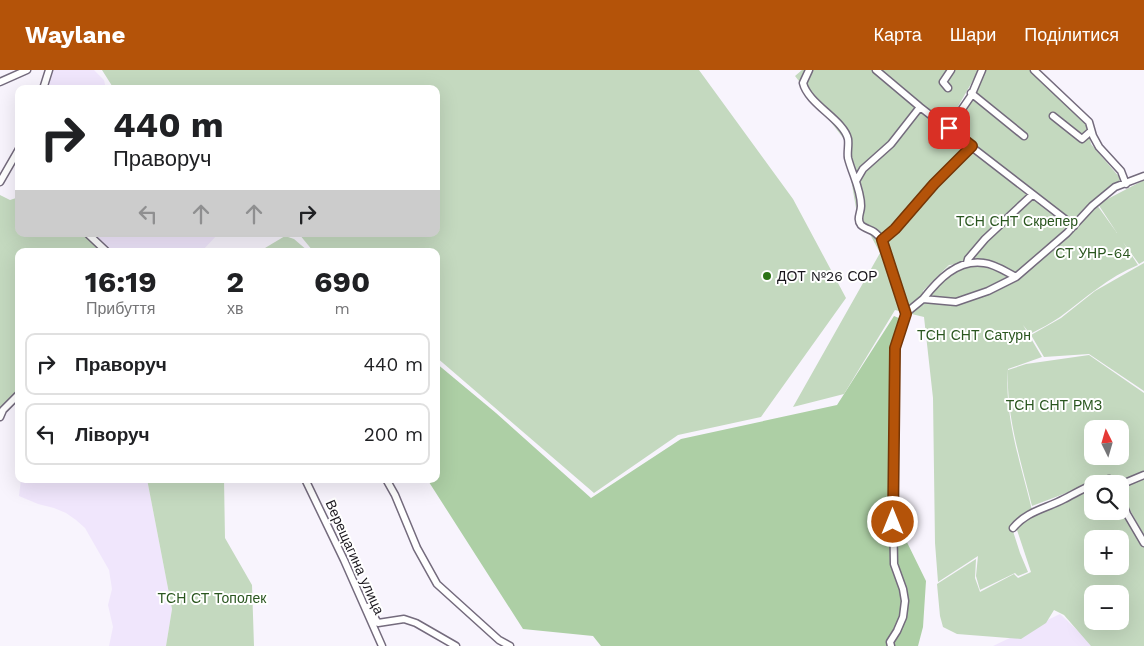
<!DOCTYPE html>
<html lang="uk">
<head>
<meta charset="utf-8">
<style>
  body { margin:0; font-family:"Work Sans",sans-serif; background:#f2f2f2; color:#202124; height:100vh; display:flex; flex-direction:column; font-size:19px; white-space:nowrap }
  * { box-sizing:border-box; margin:0 }
  p { font-size:16px; color:#757577 }
  .icon { flex:none; width:28px; height:28px; fill:none; stroke:currentColor; stroke-width:2; stroke-linecap:round; stroke-linejoin:round }
  .map { position:relative; flex:1; overflow:hidden }
  .details { position:absolute; left:15px; top:178px; width:425px; height:235px; display:flex; flex-direction:column; background:#fff; border-radius:10px; box-shadow:0 5px 20px #0002 }
  .details>* { flex:none }
  .top-card { position:absolute; left:15px; top:15px; width:425px; height:152px; border-radius:10px; box-shadow:0 5px 20px #0002; background:#fff; color:#202124; overflow:hidden }
  .needle { width:32px; rotate:355deg }
  .fabs { position:absolute; left:1084px; top:350px; display:grid; gap:10px }
  .fabs a { display:grid; place-items:center; width:45px; height:45px; border-radius:10px; background:#fff; box-shadow:0 5px 20px #0002; font-size:25px }
  .pin { position:absolute; display:grid; place-items:center; width:42px; height:42px; color:#fff; margin:-21px; border-radius:10px; box-shadow:0 2px 8px #0006 }
  .me { position:absolute; width:55px; margin:-28px; rotate:0deg; stroke-linejoin:round; filter:drop-shadow(0 0 4px #0008) }
  .turn { display:flex; align-items:center; gap:18px; height:105px; padding:0 15px; font-size:22px }
  .turn .icon { width:65px; height:65px; stroke-width:2.5 }
  .turn b { display:block; font-size:35px; line-height:42px }
  .lanes { display:flex; align-items:center; height:48px; padding:0 15px; background:#0003; justify-content:center; gap:25px; direction:ltr }
  .lanes .off { opacity:.35 }
  .eta { display:flex; justify-content:space-evenly; align-items:center; height:85px; text-align:center }
  .eta b { font-size:30px; font-weight:700; line-height:35px }
  ul { padding:0; list-style:none }
  li { display:flex; align-items:center; gap:15px; height:62px; margin:0 10px 8px; padding:0 5px; border:2px solid #e0e0e0; border-radius:10px }
  li div { flex:1 }
  li b { display:block; font-size:19px }
  li em { font-style:normal }
  header { display:flex; align-items:center; gap:30px; box-sizing:border-box; height:70px; padding:0 25px; background:#b45309; color:#fff }
  header strong { font-size:24px }
  nav { display:flex; gap:28px; margin-inline-start:auto; font-size:18px }
  .map>svg:first-child { display:block }
</style>
</head>
<body>
<header>
<strong>Waylane</strong>
<nav><a>Карта</a><a>Шари</a><a>Поділитися</a></nav>
</header>
<div class="map">
<svg width="1144" height="576" viewBox="0 0 1144 576">
  <rect width="100%" height="100%" fill="#f8f4fd"/>
  <path fill="#f0e6fc" d="M 53,0 L 94,0 L 104,10 L 106,19 L 46,19 Z
    M 88,164 L 218,164 L 202,181 L 106,181 Z
    M 21,409 L 147,409 L 172,539 L 166,576 L 109,576 L 113,557 L 108,535 L 112,519 L 109,500 L 85,458 L 76,450 L 66,443 L 54,438 L 38,434 L 19,426 Z
    M 1060,544 L 1094,576 L 993,576 Z"/>
  <path fill="#c4d9bf" fill-rule="evenodd" d="M 102,0 L 699,0 L 793,129 L 846,228 L 761,347 L 678,365 L 594,423 L 436,287 L 436,181 L 313,181 L 299,164 L 436,164 L 436,19 L 114,19 Z
    M 802,0 L 979,0 L 945,59 L 997,101 L 999,99 L 1072,157 L 1013,205 L 985,191 L 949,195 L 923,221 L 924,238 L 924,221 L 949,196 L 984,192 L 1014,207 L 1001,214 L 1002,216 C 1019,208 1032,195 1046,183 C 1063,167 1081,152 1097,135 L 1117,163 L 1098,134 L 1144,110 L 1144,191 L 1139,194 L 1123,172 L 1138,195 C 1108,207 1086,228 1060,247 C 1051,253 1040,259 1030,264 L 1023,255 L 1042,287 L 1008,299 C 1004,347 1021,394 1032,440 L 1021,448 L 1012,458 L 1020,483 L 1028,502 L 1018,506 L 1015,503 L 980,520 L 976,506 L 978,486 L 938,512 L 935,473 L 933,328 L 924,247 L 895,240 L 844,324 L 793,337 L 880,183 L 856,138 L 844,69 L 795,6 Z
    M 983,0 L 1032,0 L 1087,53 L 1091,74 L 1121,109 L 1074,155 L 947,59 L 971,17 Z
    M 0,125 L 10,130 L 19,127 L 19,164 L 83,164 L 102,181 L 19,181 L 19,320 L 0,341 Z
    M 285,166 L 294,169 L 308,181 L 260,181 Z
    M 1144,193 L 1144,321 L 1089,284 L 1044,287 L 1031,265 L 1061,248 L 1095,221 Z
    M 1089,285 L 1144,323 L 1144,465 L 1120,422 L 1120,414 L 1116,414 L 1111,406 L 1032,436 C 1021,391 1006,347 1008,300 L 1026,294 ZM 1092,359 L 1120,359 L 1120,386 L 1092,386 Z
    M 147,409 L 224,409 L 225,468 L 252,515 L 254,576 L 166,576 L 172,539 Z
    M 1092,414 L 1092,441 L 1120,441 L 1120,424 L 1144,467 L 1144,576 L 1091,576 L 1064,545 L 1054,540 L 1046,553 L 1021,569 L 957,564 L 943,557 L 940,546 L 937,514 L 976,489 L 975,508 L 980,522 L 1014,504 L 1018,508 L 1031,502 L 1016,457 L 1058,428 ZM 1092,469 L 1120,469 L 1120,496 L 1092,496 ZM 1092,524 L 1120,524 L 1120,551 L 1092,551 Z"/>
  <path fill="#adcfa5" d="M 894,246 L 901,249 L 891,283 L 890,459 L 901,460 L 926,511 L 923,557 L 918,576 L 601,576 L 593,566 L 523,559 L 427,409 L 436,409 L 436,293 L 496,343 L 591,428 L 681,369 L 837,335 Z"/>
  <g fill="none" stroke-linecap="round" stroke-linejoin="round">
    <defs>
      <path id="minor" d="M 809,0 L 803,13 C 808,34 844,50 848,69 C 849,75 847,82 848,88 C 852,104 861,119 861,136 C 861,143 856,149 861,155 C 864,158 871,160 874,162 C 877,164 880,168 883,170 L 906,243 L 895,278 L 893,436 L 894,494 L 903,519 L 905,531 L 903,547 L 897,561 L 890,572 L 891,576
        M 876,0 L 920,37 L 1074,156
        M 1034,0 L 1089,52 L 1093,66 L 1099,77 L 1121,101 L 1126,114
        M 0,12 L 27,0
        M 948,18 L 943,12 L 951,0
        M 43,19 L 49,0
        M 971,23 L 1024,66
        M 1053,46 L 1082,69 L 1091,61
        M 949,58 L 971,26 L 982,0
        M 856,111 L 863,99 L 891,74 L 920,37
        M 0,112 L 19,79
        M 88,164 L 106,181
        M 883,170 L 895,159 L 934,114 L 973,76
        M 967,193 L 968,189 L 985,169 L 1032,125
        M 923,229 C 938,210 957,189 984,193 C 995,194 1006,202 1016,207
        M 906,243 L 923,229 L 956,232 L 988,221 L 1016,207 L 1067,163 L 1092,136 L 1115,117 L 1144,106
        M 0,347 L 3,340 L 19,324
        M 305,409 L 344,490 L 382,576
        M 386,409 L 395,425 L 417,478 L 437,514 L 499,570 L 510,576
        M 1096,414 L 1109,409 L 1114,414
        M 1120,415 L 1144,405
        M 1120,427 L 1127,444 L 1144,473
        M 1013,458 C 1027,441 1045,439 1064,429 C 1074,424 1082,419 1092,415
        M 368,537 L 378,553 L 404,549 L 416,553 L 456,576"/>
    </defs>
    <use href="#minor" stroke="#746b7d" stroke-width="9"/>
    <use href="#minor" stroke="#fff" stroke-width="6"/>
  </g>
  <g fill="none" stroke-linecap="round" stroke-linejoin="round">
    <defs>
      <path id="route" d="M 893,452 L 895,278 L 906,244 L 882,170 L 895,159 L 934,114 L 972,76 L 949,58"/>
    </defs>
    <use href="#route" stroke="#753606" stroke-width="12"/>
    <use href="#route" stroke="#b45309" stroke-width="9"/>
  </g>
  <circle fill="#2c7417" stroke="#fff" stroke-width="2" cx="767" cy="206" r="5"/>
  <g text-anchor="middle" dominant-baseline="central" stroke-width="4" stroke-linejoin="round" paint-order="stroke">
    <g font-size="14" fill="#2a561f" stroke="#fff">
      <text x="1017" y="151">ТСН СНТ Скрепер</text>
      <text x="1093" y="183">СТ УНР-64</text>
      <text x="974" y="265">ТСН СНТ Сатурн</text>
      <text x="1054" y="335">ТСН СНТ РМЗ</text>
      <text x="212" y="528">ТСН СТ Тополек</text>
    </g>
    <g font-size="14" fill="#19161d" stroke="#fff" text-anchor="start">
      <text x="777" y="206">ДОТ №26 СОР</text>
    </g>
    <g font-size="14" fill="#19161d" stroke="#fff">
      <text transform="translate(355 487) rotate(66)">Верещагина улица</text>
    </g>
  </g>
</svg>
<div class="fabs">
<a><svg class="needle" viewBox="-14 -14 28 28"><path d="M0-13l5 13h-10z" fill="#e53935"/><path d="M0 13l5-13h-10z" fill="#757577"/></svg></a>
<a><svg class="icon" aria-label="search" viewBox="0 0 24 24"><circle cx="10" cy="10" r="6"/><path d="M15 15l6 6"/></svg></a>
<a>+</a>
<a>−</a>
</div>
<div class="pin" style="left:949px;top:58px;background:#d93025"><svg class="icon" aria-label="arrive" viewBox="0 0 24 24"><path d="M6 21V4h12l-3 4 3 4H6"/></svg></div>
<svg class="me" style="left:893px;top:452px" viewBox="-20 -20 40 40"><circle r="17" fill="#b45309" stroke="#fff" stroke-width="3"/><path d="M0-11L8 9 0 5-8 9z" fill="#fff"/></svg>
<div class="top-card">
<div class="turn"><svg class="icon" aria-label="right" viewBox="0 0 24 24"><path d="M7 20v-9h11M14 6l5 5-5 5"/></svg><div><b>440 m</b>Праворуч</div></div>
<div class="lanes"><svg class="icon off" aria-label="left" viewBox="0 0 24 24"><path d="M17 20v-9H6M10 6l-5 5 5 5"/></svg><svg class="icon off" aria-label="ahead" viewBox="0 0 24 24"><path d="M12 20V5M6 11l6-6 6 6"/></svg><svg class="icon off" aria-label="ahead" viewBox="0 0 24 24"><path d="M12 20V5M6 11l6-6 6 6"/></svg><svg class="icon" aria-label="right" viewBox="0 0 24 24"><path d="M7 20v-9h11M14 6l5 5-5 5"/></svg></div>
</div>
<section class="details">
<div class="eta">
<div><b>16:19</b><p>Прибуття</p></div>
<div><b>2</b><p>хв</p></div>
<div><b>690</b><p>m</p></div>
</div>
<ul>
<li><svg class="icon" aria-label="right" viewBox="0 0 24 24"><path d="M7 20v-9h11M14 6l5 5-5 5"/></svg><div><b>Праворуч</b></div><em>440 m</em></li>
<li><svg class="icon" aria-label="left" viewBox="0 0 24 24"><path d="M17 20v-9H6M10 6l-5 5 5 5"/></svg><div><b>Ліворуч</b></div><em>200 m</em></li>
</ul>
</section>
</div>
</body>
</html>
